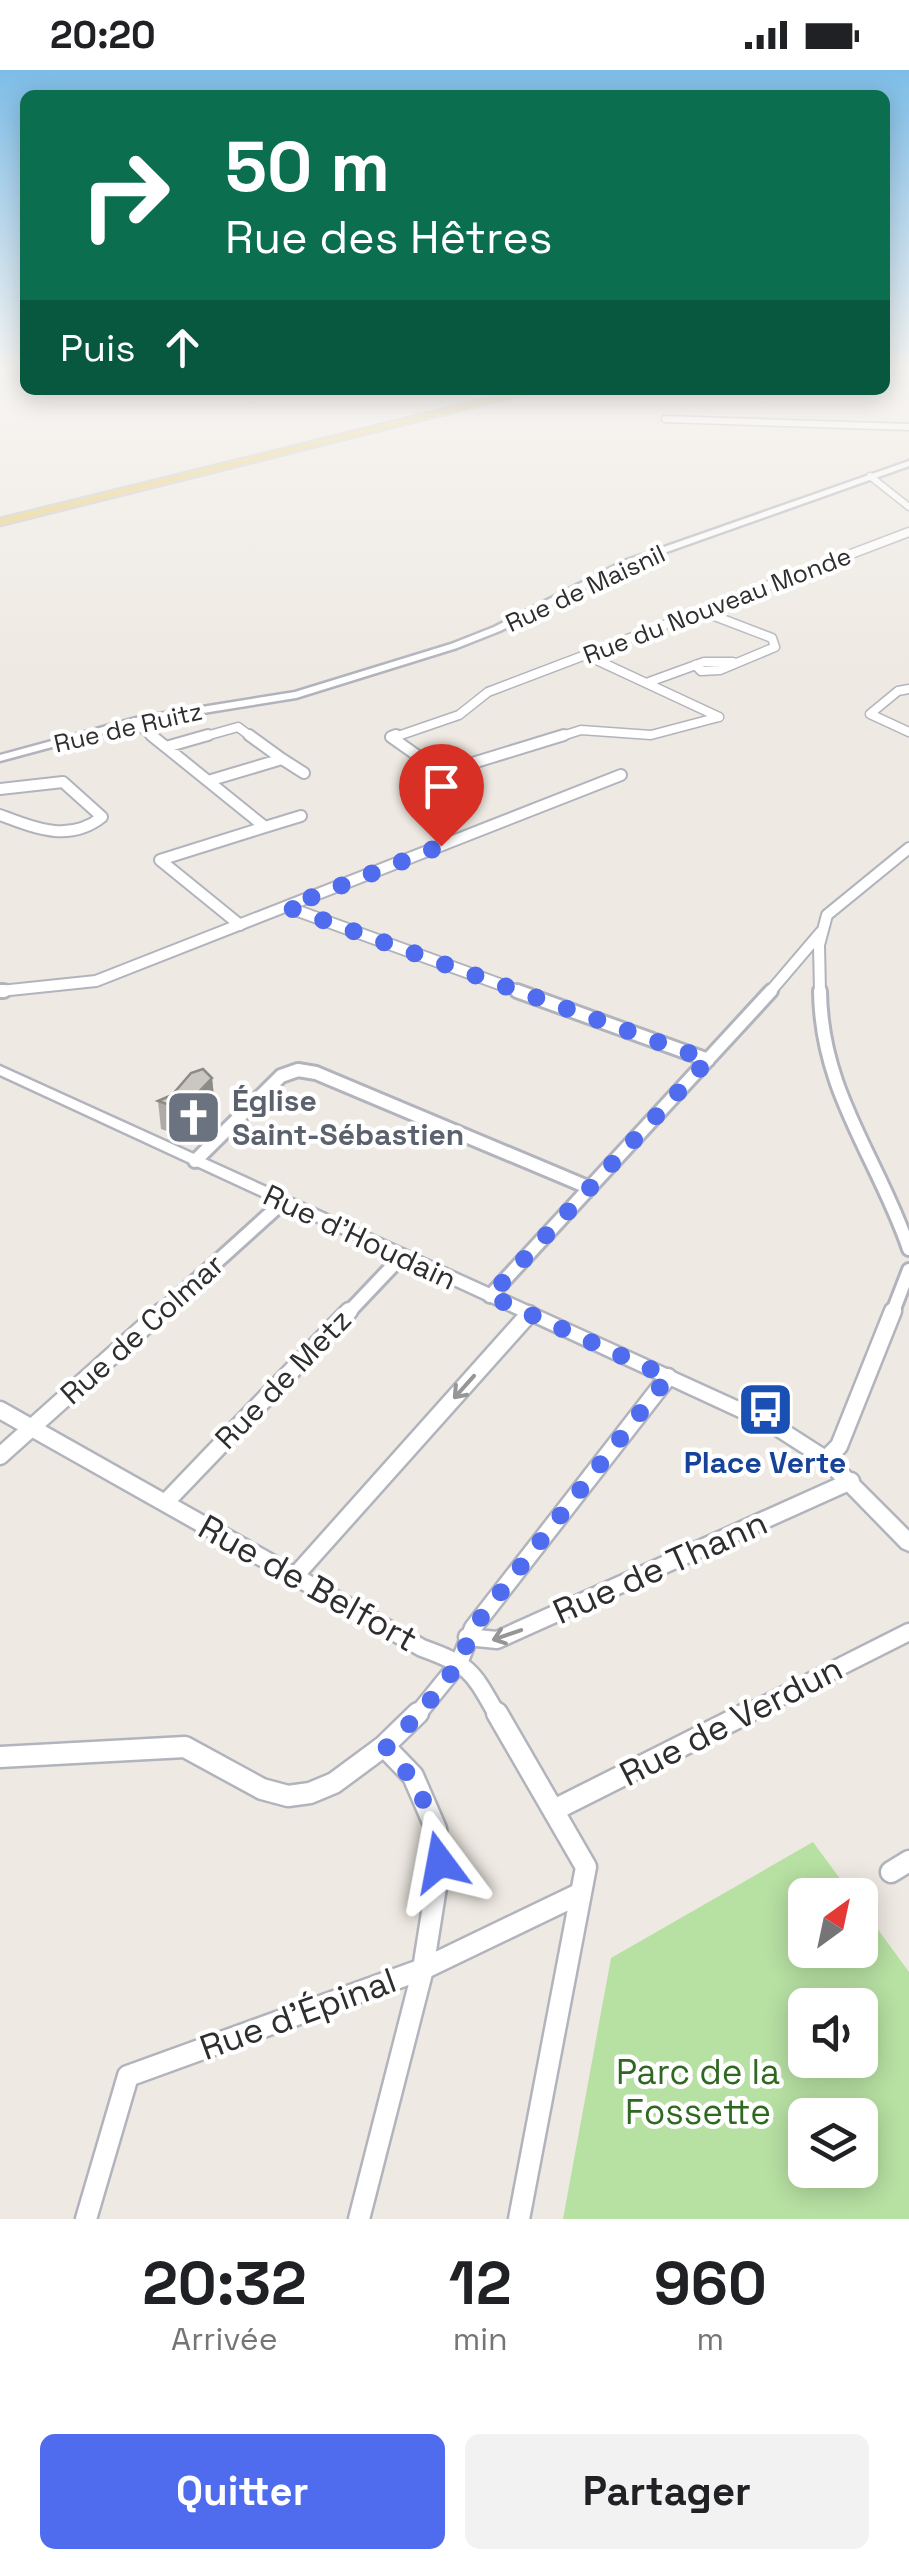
<!DOCTYPE html>
<html lang="fr">
<head>
<meta charset="utf-8">
<style>
  body { margin:0; font-family:"Space Grotesk",sans-serif; background:#f2f2f2; color:#202124; height:100vh; display:flex; flex-direction:column; font-size:38px; white-space:nowrap }
  * { box-sizing:border-box; margin:0 }
  p { font-size:32px; color:#757577 }
  .icon { flex:none; width:55px; height:55px; fill:none; stroke:currentColor; stroke-width:2; stroke-linecap:round; stroke-linejoin:round }
  .map { position:relative; height:2149px; overflow:hidden }
  .panel { display:flex; flex-direction:column; background:#fff; flex:1 }
  .panel>* { flex:none }
  .hud { position:absolute; left:20px; top:20px; width:870px; height:305px; border-radius:15px; box-shadow:0 5px 25px #0003; background:#0b6e4f; color:#fff; overflow:hidden }
  .needle { width:65px; rotate:33deg }
  .buttons { position:absolute; left:788px; top:1808px; display:grid; gap:20px }
  .buttons a { display:grid; place-items:center; width:90px; height:90px; border-radius:15px; background:#fff; box-shadow:0 5px 25px #0003; font-size:50px }
  .pin { position:absolute; display:grid; place-items:center; width:85px; height:85px; color:#fff; margin:-102px -42px; border-radius:50% 50% 50% 0; rotate:-45deg; box-shadow:0 0 10px #0007 }
  .pin .icon { rotate:45deg }
  .me { position:absolute; width:110px; margin:-55px; rotate:347deg; stroke-linejoin:round; filter:drop-shadow(0 0 8px #0008) }
  .turn { display:flex; align-items:center; gap:35px; height:210px; padding:0 40px; font-size:45px }
  .turn .icon { width:130px; height:130px; stroke-width:2.5 }
  .turn b { display:block; font-size:70px; line-height:85px }
  .then { display:flex; align-items:center; height:95px; padding:0 40px; background:#0003; gap:20px; font-size:38px }
  .eta { display:flex; justify-content:space-evenly; align-items:center; height:170px; text-align:center }
  .eta b { font-size:60px; font-weight:800; line-height:70px }
  .cta { display:flex; gap:20px; margin-top:auto; padding:20px 40px }
  .cta a { flex:1; height:115px; border-radius:15px; background:#4f6bee; color:#fff; font-size:40px; font-weight:800; line-height:115px; text-align:center }
  .cta a+a { background:#f2f2f2; color:#202124 }
  .status { display:flex; justify-content:space-between; align-items:center; height:70px; padding:0 50px; background:#fff; direction:ltr }
  .status svg { height:28px; fill:currentColor }
  .map>svg:first-child { display:block }
</style>
</head>
<body>
<div class="status"><b>20:20</b><svg viewBox="0 0 49 12"><path d="M0 12V9h3v3zM5 12V6h3v6zM10 12V3h3v9zM15 12V0h3v12zM26 1h20v11H26zM47 4h2v5h-2z"/></svg></div>
<div class="map">
<svg width="909" height="2149" viewBox="0 0 909 2149">
  <rect width="100%" height="100%" fill="#eee9e2"/>
  <path fill="#b7e0a3" fill-rule="evenodd" d="M 813,1772 L 852,1825 L 805,1825 L 805,1880 L 860,1880 L 860,1835 L 909,1902 L 909,2149 L 563,2149 L 611,1888 ZM 805,1935 L 860,1935 L 860,1990 L 805,1990 ZM 805,2045 L 860,2045 L 860,2100 L 805,2100 Z"/>
  <g fill="none" stroke-linecap="round" stroke-linejoin="round">
    <defs>
      <path id="minor-far5" d="M 665,349 L 909,357
        M 870,406 L 909,437
        M 903,464 L 909,462"/>
      <path id="minor-far4" d="M 588,586 L 719,647
        M 695,595 L 701,601 L 720,600 L 775,577 L 772,568 L 704,542
        M 649,612 L 704,592 L 733,592
        M 909,619 L 898,621 L 870,644 L 909,662
        M 134,652 L 154,668
        M 199,668 L 238,657 L 253,668
        M 392,668 L 459,645 L 488,622 L 909,462
        M 556,668 L 581,660 L 651,665 L 719,647"/>
      <path id="minor-far3" d="M 151,665 L 265,757 L 160,790 L 240,855
        M 396,665 L 391,667 L 435,698 L 450,700 L 564,665
        M 166,677 L 208,665
        M 282,689 L 304,703
        M 208,711 L 282,689 L 249,665
        M 0,719 L 63,712 L 102,747 C 69,773 35,758 0,745
        M 265,757 L 301,746
        M 287,837 L 524,923
        M 0,921 L 96,911 L 621,705
        M 769,923 L 821,862
        M 820,923 L 819,875 L 827,845 L 909,778"/>
      <path id="minor-far2" d="M 0,921 L 4,921
        M 517,921 L 708,990
        M 820,921 C 821,1022 878,1088 909,1179
        M 195,1091 L 281,1006 L 298,1000 L 316,1003 L 590,1118
        M 490,1226 L 771,921
        M 159,1244 L 283,1132
        M 347,1244 L 402,1186
        M 892,1244 L 909,1200"/>
      <path id="minor-far1" d="M 0,1340 L 422,1578 C 472,1596 472,1601 498,1646
        M 0,1386 L 162,1241
        M 826,1389 L 839,1376 L 893,1241
        M 165,1433 L 349,1241
        M 295,1506 L 529,1244
        M 467,1567 L 497,1570 L 851,1411
        M 416,1646 L 459,1593 L 473,1558 L 668,1307
        M 742,1646 L 909,1562"/>
      <path id="minor" d="M 497,1643 L 586,1797 L 519,2149
        M 0,1687 L 185,1677 L 262,1719 L 288,1726 L 310,1723 L 334,1713 L 384,1676 L 418,1643
        M 554,1740 L 747,1643
        M 891,1802 L 909,1791
        M 86,2149 L 128,2006 L 423,1899 L 581,1823
        M 359,2149 L 423,1899 L 440,1792 L 436,1759 L 413,1706 L 386,1678"/>
      <path id="tertiary" d="M 909,391 L 909,396 L 630,495 L 500,561 L 457,578 L 296,628 L 141,653 L 0,691 L 0,685 L 140,647 L 295,622 L 451,574 L 494,557 L 624,491 Z
        M 0,996 L 779,1350 L 832,1384 L 909,1461 L 909,1481 L 902,1478 L 820,1394 L 767,1360 L 0,1005 Z"/>
      <path id="primary" d="M 523,320 L 539,320 L 0,455 L 0,449 Z"/>
    </defs>
    <use href="#minor-far5" stroke="#b2b4bd" stroke-width="9"/>
    <use href="#minor-far4" stroke="#b2b4bd" stroke-width="11"/>
    <use href="#minor-far3" stroke="#b2b4bd" stroke-width="14"/>
    <use href="#minor-far2" stroke="#b2b4bd" stroke-width="18"/>
    <use href="#minor-far1" stroke="#b2b4bd" stroke-width="21"/>
    <use href="#minor" stroke="#b2b4bd" stroke-width="25"/>
    <use href="#tertiary" stroke="#b2b4bd" stroke-width="5"/>
    <use href="#primary" stroke="#c9c9c9" stroke-width="5"/>
    <use href="#minor-far5" stroke="#fff" stroke-width="6"/>
    <use href="#minor-far4" stroke="#fff" stroke-width="8"/>
    <use href="#minor-far3" stroke="#fff" stroke-width="10"/>
    <use href="#minor-far2" stroke="#fff" stroke-width="12"/>
    <use href="#minor-far1" stroke="#fff" stroke-width="16"/>
    <use href="#minor" stroke="#fff" stroke-width="20"/>
    <use href="#tertiary" fill="#fff" fill-rule="evenodd"/>
    <use href="#primary" fill="#e8cc6d" fill-rule="evenodd"/>
  </g>
  <path fill="#aeaba5" d="M 212,1008 L 215,1036 L 194,1059 L 195,1066 L 185,1067 L 161,1059 L 158,1031 Z"/>
  <path fill="#8d8b86" d="M 212,1008 L 215,1036 L 194,1059 L 189,1032 Z"/>
  <path fill="#cac7c0" stroke="#8d8b86" stroke-width="2.5" d="M 203,999 L 212,1008 L 189,1032 L 191,1038 L 181,1039 L 158,1031 L 172,1025 L 191,1003 Z"/>
  <defs><path id="oneway-shaft" d="M-6 0H5M1.5-3L5.5 0L1.5 3" fill="none" stroke-width="1.6" stroke-linecap="round" stroke-linejoin="round" transform="scale(2.5)"/></defs>
  <g stroke="#969696">
    <use href="#oneway-shaft" transform="translate(464 1317) rotate(132)"/>
    <use href="#oneway-shaft" transform="translate(507 1565) rotate(161)"/>
  </g>
  <linearGradient id="sky" x2="0" y2="1"><stop stop-color="#7dbde8"/><stop offset="0.5" stop-color="#f7f5f2"/><stop offset="1" stop-color="#f7f5f2" stop-opacity="0"/></linearGradient>
  <rect width="909" height="602" fill="url(#sky)"/>
  <g fill="none" stroke-linecap="round" stroke-linejoin="round">
    <path stroke="#4f6bee" stroke-width="18" stroke-dasharray="0 32.4" d="M 440,1792 C 434,1744 419,1713 386,1678 L 422,1641 L 460,1592 L 473,1558 L 668,1307 L 490,1226 L 708,990 L 287,837 L 441,776"/>
  </g>
  <defs>
    <symbol id="church-square" viewBox="-11 -11 22 22"><rect x="-9" y="-9" width="18" height="18" rx="4" fill="#6b7280" stroke="#fff"/><path d="M-1.2-6h2.4v3.5h3.3v2.4h-3.3V6h-2.4V-.1h-3.3v-2.4h3.3Z" fill="#fff"/></symbol>
    <symbol id="bus-square" viewBox="-11 -11 22 22"><rect x="-9" y="-9" width="18" height="18" rx="4" fill="#1a4fb4" stroke="#fff"/><path d="M-5-6H5V4H4V6H2V4H-2V6H-4V4H-5ZM-3.5-4V0h7V-4ZM-3.5 1.2v1.5H-2V1.2ZM2 1.2v1.5H3.5V1.2Z" fill="#fff"/></symbol>
  </defs>
  <g fill-rule="evenodd">
    <use href="#church-square" x="162" y="1016" width="63" height="63"/>
    <use href="#bus-square" x="734" y="1308" width="63" height="63"/>
  </g>
  <g text-anchor="middle" dominant-baseline="central" stroke-width="9" stroke-linejoin="round" paint-order="stroke">
    <g font-size="25" fill="#2e2e2e" stroke="#fff">
      <text transform="translate(585 518) rotate(-25)">Rue de Maisnil</text>
      <text transform="translate(717 535) rotate(-21)">Rue du Nouveau Monde</text>
      <text transform="translate(128 657) rotate(-13)">Rue de Ruitz</text>
    </g>
    <g font-size="30" font-weight="bold" fill="#5b616d" stroke="#fff" text-anchor="start">
      <text x="232" y="1030">Église<tspan x="232" dy="34">Saint-Sébastien</tspan></text>
    </g>
    <g font-size="30" fill="#2e2e2e" stroke="#fff">
      <text transform="translate(360 1167) rotate(25)">Rue d'Houdain</text>
      <text transform="translate(142 1259) rotate(-42)">Rue de Colmar</text>
      <text transform="translate(283 1309) rotate(-46)">Rue de Metz</text>
    </g>
    <g font-size="30" font-weight="bold" fill="#164399" stroke="#fff">
      <text x="765" y="1392">Place Verte</text>
    </g>
    <g font-size="35" fill="#2e2e2e" stroke="#fff">
      <text transform="translate(660 1497) rotate(-24)">Rue de Thann</text>
      <text transform="translate(308 1513) rotate(29)">Rue de Belfort</text>
      <text transform="translate(731 1651) rotate(-27)">Rue de Verdun</text>
      <text transform="translate(298 1944) rotate(-20)">Rue d'Épinal</text>
    </g>
    <g font-size="35" fill="#2f6821" stroke="#fff">
      <text x="698" y="2002">Parc de la<tspan x="698" dy="40">Fossette</tspan></text>
    </g>
  </g>
</svg>
<div class="buttons">
<a><svg class="needle" viewBox="-14 -14 28 28"><path d="M0-13l5 13h-10z" fill="#e53935"/><path d="M0 13l5-13h-10z" fill="#757577"/></svg></a>
<a><svg class="icon" aria-label="sound" viewBox="0 0 24 24"><path d="M4 9h4l5-4v14l-5-4H4zM17 9q2 3 0 6"/></svg></a>
<a><svg class="icon" aria-label="layers" viewBox="0 0 24 24"><path d="M12 4l9 5-9 5-9-5zM3 14l9 5 9-5"/></svg></a>
</div>
<div class="pin" style="left:441px;top:776px;background:#d93025"><svg class="icon" aria-label="arrive" viewBox="0 0 24 24"><path d="M6 21V4h12l-3 4 3 4H6"/></svg></div>
<svg class="me" style="left:440px;top:1792px" viewBox="-20 -20 40 40"><path d="M0-17L14 15 0 8-14 15z" fill="#4f6bee" stroke="#fff" stroke-width="4"/></svg>
<div class="hud">
<div class="turn"><svg class="icon" aria-label="right" viewBox="0 0 24 24"><path d="M7 20v-9h11M14 6l5 5-5 5"/></svg><div><b>50 m</b>Rue des Hêtres</div></div>
<div class="then">Puis<svg class="icon" aria-label="ahead" viewBox="0 0 24 24"><path d="M12 20V5M6 11l6-6 6 6"/></svg></div>
</div>
</div>
<section class="panel">
<div class="eta">
<div><b>20:32</b><p>Arrivée</p></div>
<div><b>12</b><p>min</p></div>
<div><b>960</b><p>m</p></div>
</div>
<div class="cta"><a>Quitter</a><a>Partager</a></div>
</section>
</body>
</html>
